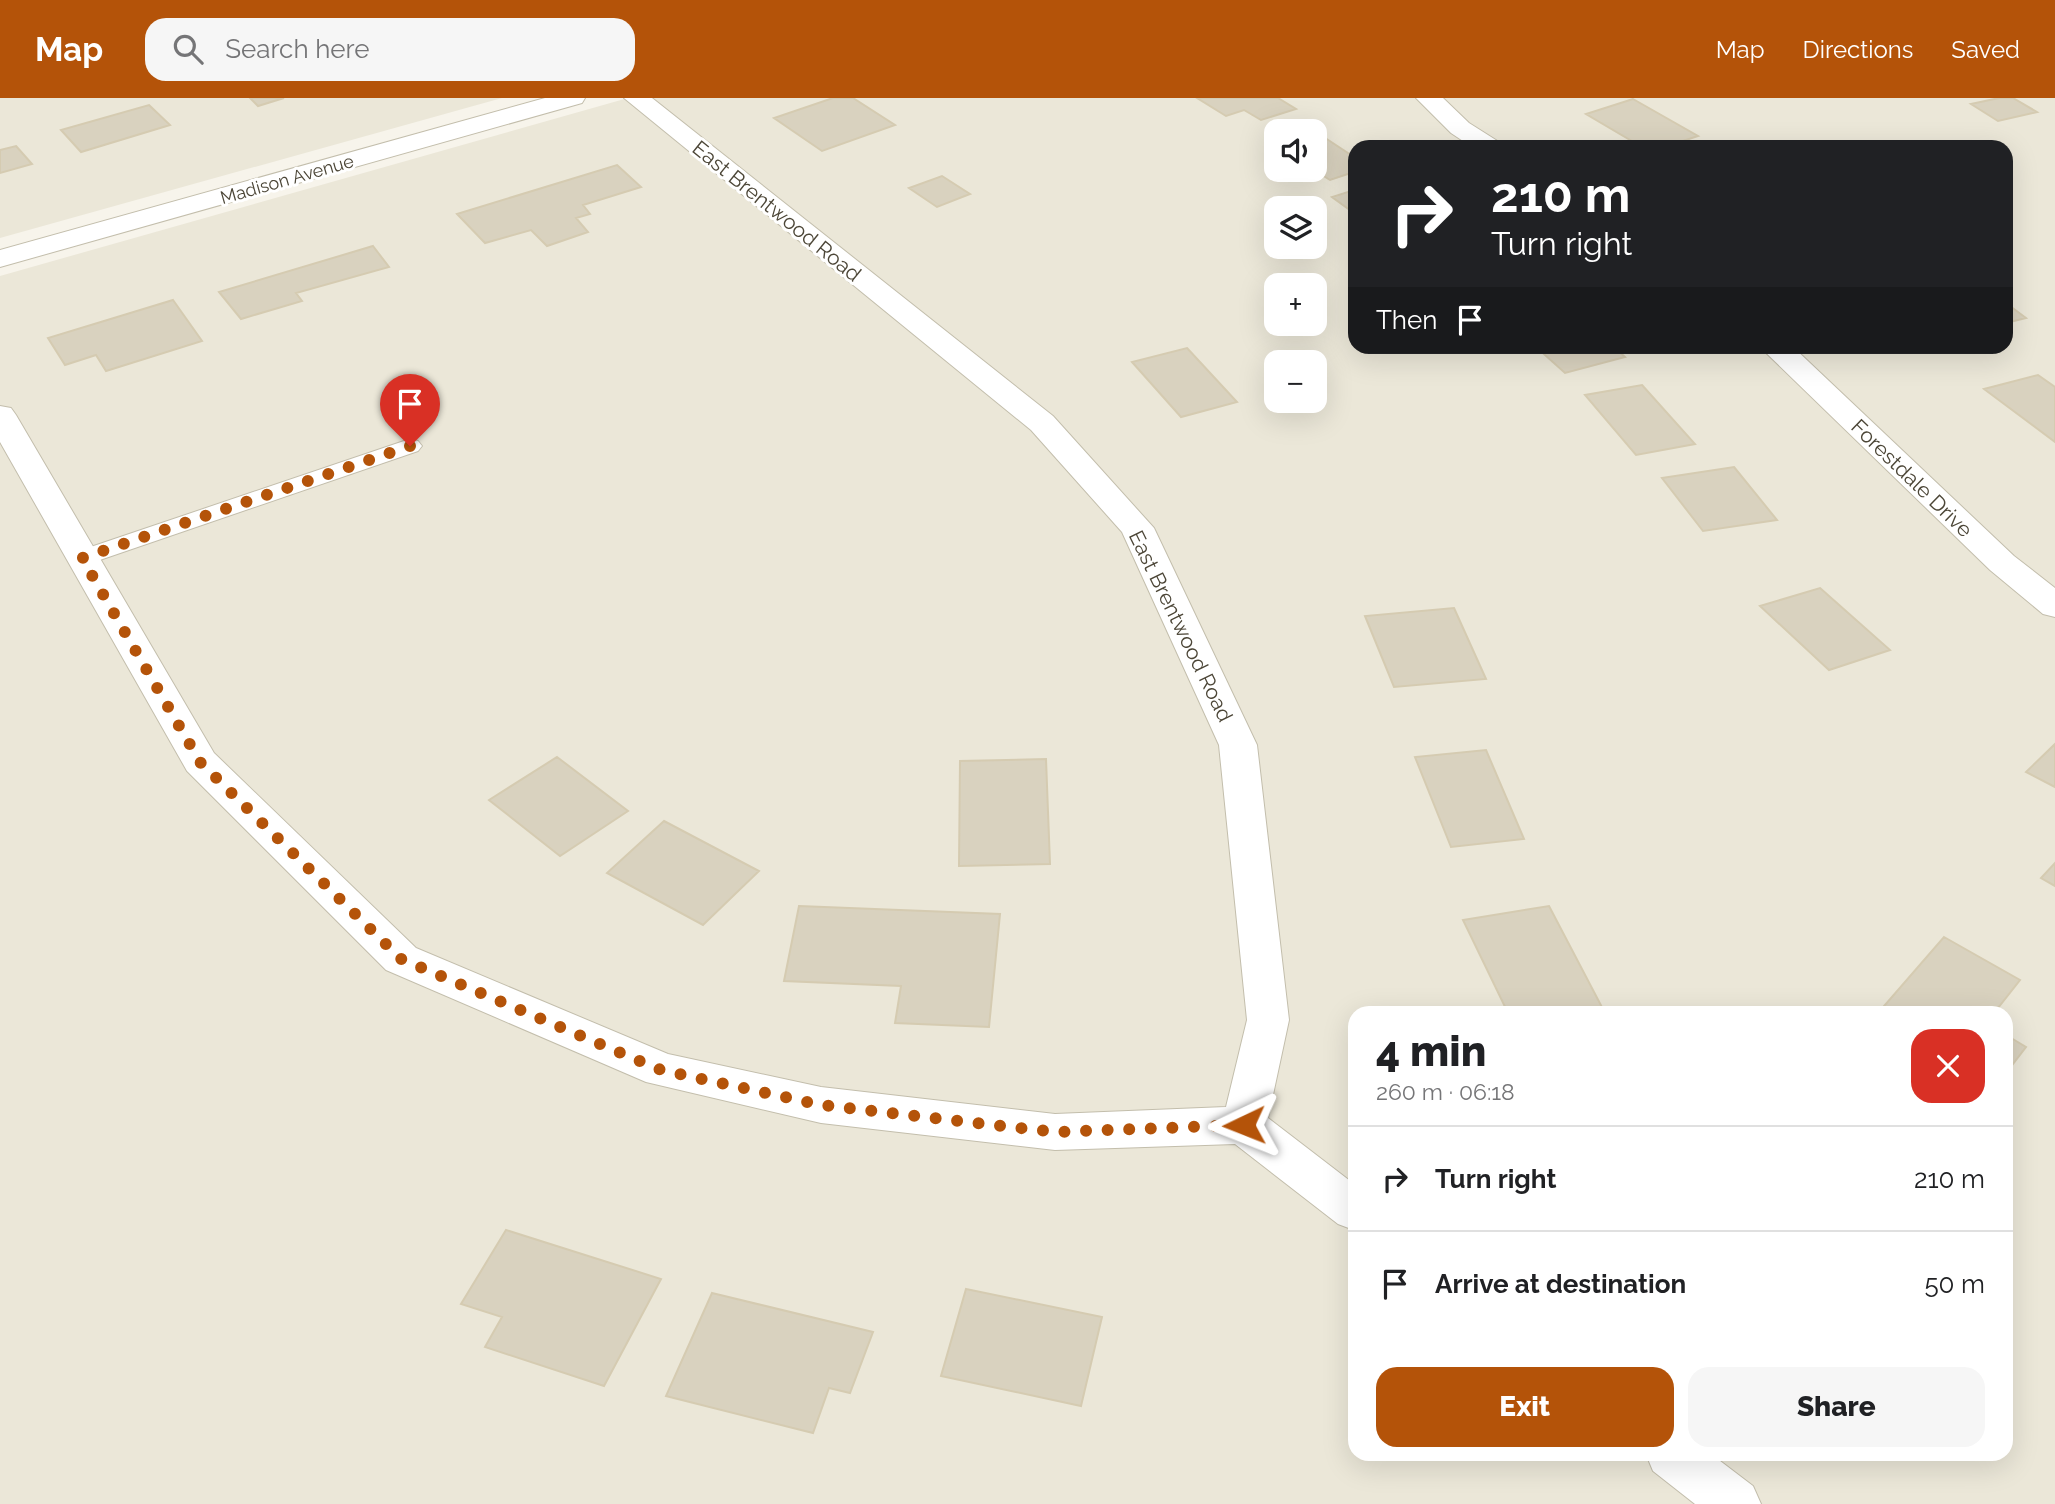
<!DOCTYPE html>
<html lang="en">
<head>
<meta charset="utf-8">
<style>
  body { margin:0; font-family:Raleway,sans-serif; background:#f6f6f6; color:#202124; height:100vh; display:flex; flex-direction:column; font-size:26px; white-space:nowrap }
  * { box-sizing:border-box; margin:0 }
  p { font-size:23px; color:#757577 }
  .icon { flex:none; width:38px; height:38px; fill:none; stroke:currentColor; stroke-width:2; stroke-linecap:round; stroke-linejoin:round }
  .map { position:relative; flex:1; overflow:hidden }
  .sheet { position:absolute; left:1348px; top:908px; width:665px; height:455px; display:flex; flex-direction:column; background:#fff; border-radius:21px; box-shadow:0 7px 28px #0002 }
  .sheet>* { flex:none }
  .guide { position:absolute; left:1348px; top:42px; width:665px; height:214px; border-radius:21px; box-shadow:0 7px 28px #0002; background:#202124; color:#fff; overflow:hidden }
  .tools { position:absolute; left:1264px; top:21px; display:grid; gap:14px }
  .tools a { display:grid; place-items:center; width:63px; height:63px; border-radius:14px; background:#fff; box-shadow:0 7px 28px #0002; font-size:35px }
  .pin { position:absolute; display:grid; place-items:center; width:60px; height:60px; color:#fff; margin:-72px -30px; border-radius:50% 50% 50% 0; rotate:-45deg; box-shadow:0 0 7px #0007 }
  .pin .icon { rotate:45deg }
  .me { position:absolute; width:77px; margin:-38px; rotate:268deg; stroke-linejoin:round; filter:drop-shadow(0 0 5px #0008) }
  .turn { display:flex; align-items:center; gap:24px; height:147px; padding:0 28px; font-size:32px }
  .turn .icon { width:91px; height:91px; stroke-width:2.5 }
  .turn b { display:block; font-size:49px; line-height:60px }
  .then { display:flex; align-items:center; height:66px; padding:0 28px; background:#0003; gap:14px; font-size:26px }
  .round { display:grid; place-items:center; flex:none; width:74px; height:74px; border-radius:21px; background:#f6f6f6 }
  .headline { display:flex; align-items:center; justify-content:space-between; height:119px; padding:0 28px }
  h1 { font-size:42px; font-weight:800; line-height:52px }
  .primary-button { display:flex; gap:14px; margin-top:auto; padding:14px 28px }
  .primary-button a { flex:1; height:80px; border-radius:21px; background:#b45309; color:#fff; font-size:28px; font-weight:800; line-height:80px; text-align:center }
  .primary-button a+a { background:#f6f6f6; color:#202124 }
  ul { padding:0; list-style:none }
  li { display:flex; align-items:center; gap:21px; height:105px; padding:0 28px; border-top:2px solid #e0e0e0 }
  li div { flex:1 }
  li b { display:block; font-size:26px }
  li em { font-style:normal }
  header { display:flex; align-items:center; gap:42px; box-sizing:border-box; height:98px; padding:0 35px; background:#b45309; color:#fff }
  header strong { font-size:33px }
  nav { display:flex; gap:38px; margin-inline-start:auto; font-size:24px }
  .search { width:490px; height:63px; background:#f6f6f6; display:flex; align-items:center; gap:18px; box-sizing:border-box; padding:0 24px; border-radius:21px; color:#757577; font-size:26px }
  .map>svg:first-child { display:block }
</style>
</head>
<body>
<header>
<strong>Map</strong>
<div class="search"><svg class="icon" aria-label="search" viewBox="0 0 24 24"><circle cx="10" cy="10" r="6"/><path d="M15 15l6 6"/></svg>Search here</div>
<nav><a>Map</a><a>Directions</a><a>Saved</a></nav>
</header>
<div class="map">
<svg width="2055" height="1406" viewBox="0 0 2055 1406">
  <rect width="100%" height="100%" fill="#f7f4eb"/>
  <path fill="#ebe7d8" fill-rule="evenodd" d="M 0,0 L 502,0 L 0,140 Z
    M 628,0 L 2055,0 L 2055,1406 L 0,1406 L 0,178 ZM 1276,33 L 1314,33 L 1314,72 L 1276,72 ZM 1354,49 L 2006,49 L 2006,248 L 1354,248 ZM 1276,110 L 1314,110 L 1314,149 L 1276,149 ZM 1276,187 L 1314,187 L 1314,226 L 1276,226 ZM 1276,264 L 1314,264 L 1314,303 L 1276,303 ZM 1354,915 L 2006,915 L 2006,1356 L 1354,1356 Z"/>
  <path fill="#d9d2bf" stroke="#d5cbb1" stroke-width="2" d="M 250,0 L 284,0 L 258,8 Z
    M 833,0 L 853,0 L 895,27 L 822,53 L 774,20 Z
    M 1197,0 L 1278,0 L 1296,11 L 1261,22 L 1244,12 L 1226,18 Z
    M 1999,0 L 2013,0 L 2037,14 L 1998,23 L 1971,6 Z
    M 1633,1 L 1698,38 L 1665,49 L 1642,49 L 1586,16 Z
    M 149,7 L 170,27 L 81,54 L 61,32 Z
    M 1307,28 L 1354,59 L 1354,74 L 1330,82 L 1314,72 L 1314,33 L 1292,33 Z
    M 16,48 L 32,66 L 0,75 L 0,52 Z
    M 617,67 L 641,89 L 583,107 L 590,116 L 576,120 L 588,134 L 547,148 L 531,132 L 485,145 L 457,116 Z
    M 942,78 L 970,96 L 937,109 L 909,90 Z
    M 1354,92 L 1354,115 L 1332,99 Z
    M 373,148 L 389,169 L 296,195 L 302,203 L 241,221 L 219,194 Z
    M 173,202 L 202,243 L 106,273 L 96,257 L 65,267 L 48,240 Z
    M 2006,205 L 2026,220 L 2006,225 Z
    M 1535,248 L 1613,248 L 1625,259 L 1565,275 Z
    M 1187,250 L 1237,304 L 1181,319 L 1132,264 Z
    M 2038,277 L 2055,289 L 2055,344 L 1984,291 Z
    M 1642,287 L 1695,346 L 1636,357 L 1585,297 Z
    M 1734,369 L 1777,422 L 1703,433 L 1662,380 Z
    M 1820,490 L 1890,552 L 1829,572 L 1760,508 Z
    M 1454,510 L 1486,581 L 1394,589 L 1365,518 Z
    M 2055,646 L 2055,689 L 2026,674 Z
    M 1486,652 L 1524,741 L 1451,749 L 1415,659 Z
    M 557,659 L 628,713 L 560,758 L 489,702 Z
    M 1046,661 L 1050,766 L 959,768 L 960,663 Z
    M 664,723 L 759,773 L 703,827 L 607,775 Z
    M 2055,765 L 2055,788 L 2041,780 Z
    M 799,808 L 1000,816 L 989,929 L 895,925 L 901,888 L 784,883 Z
    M 1549,808 L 1605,915 L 1508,915 L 1463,822 Z
    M 1944,839 L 2020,882 L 1994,915 L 1878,915 Z
    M 2006,937 L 2026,949 L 2006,975 Z
    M 506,1132 L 661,1181 L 604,1288 L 485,1249 L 502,1219 L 461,1206 Z
    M 966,1191 L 1102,1219 L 1081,1308 L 941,1278 Z
    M 712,1195 L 873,1234 L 850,1295 L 829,1290 L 813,1335 L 666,1298 Z"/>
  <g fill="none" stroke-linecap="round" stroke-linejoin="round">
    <defs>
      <path id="lane" d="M 410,341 L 418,343 L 422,348 L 418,353 L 91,465 L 82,468 L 73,465 L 70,460 L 73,455 Z"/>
      <path id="street" d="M 545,0 L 585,0 L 582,5 L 0,169 L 0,152 Z
        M 624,0 L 652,0 L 1053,318 L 1154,430 L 1257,647 L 1289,922 L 1268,1020 L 1354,1086 L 1354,1132 L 1338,1126 L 1235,1046 L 1055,1052 L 821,1025 L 646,984 L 386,872 L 187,673 L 0,344 L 0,308 L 11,310 L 16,317 L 214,655 L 416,850 L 668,956 L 821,989 L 1055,1016 L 1226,1009 L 1247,922 L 1219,647 L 1122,434 L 1031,332 Z
        M 1416,0 L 1443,0 L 1469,25 L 1499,44 L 1503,49 L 1472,49 L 1451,35 Z
        M 1759,248 L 1792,248 L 2014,458 L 2055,490 L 2055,519 L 2043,516 L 1990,472 Z
        M 1646,1356 L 1711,1356 L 1753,1388 L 1761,1406 L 1695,1406 L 1653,1373 Z"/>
    </defs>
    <use href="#lane" stroke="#c3beac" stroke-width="2"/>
    <use href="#street" stroke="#c3beac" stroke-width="2"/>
    <use href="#lane" fill="#fff" fill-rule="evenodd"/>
    <use href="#street" fill="#fff" fill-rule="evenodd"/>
  </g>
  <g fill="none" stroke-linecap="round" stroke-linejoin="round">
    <path stroke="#b45309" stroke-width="12" stroke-dasharray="0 21.6" d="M 410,348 L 82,460 L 200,664 L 401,861 L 661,972 L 821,1007 L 1055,1034 L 1244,1027"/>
  </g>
  <g text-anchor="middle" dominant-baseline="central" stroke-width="6" stroke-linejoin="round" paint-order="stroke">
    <g font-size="18" fill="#4c4637" stroke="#fff">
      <text transform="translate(287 81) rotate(-16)">Madison Avenue</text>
    </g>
    <g font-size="21" fill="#4c4637" stroke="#fff">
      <text transform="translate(777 113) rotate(39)">East Brentwood Road</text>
      <text transform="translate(1912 380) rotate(44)">Forestdale Drive</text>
      <text transform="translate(1181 528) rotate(64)">East Brentwood Road</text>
    </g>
  </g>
</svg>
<div class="tools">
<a><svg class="icon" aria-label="sound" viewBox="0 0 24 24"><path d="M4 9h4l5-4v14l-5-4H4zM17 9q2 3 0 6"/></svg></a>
<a><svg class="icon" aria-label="layers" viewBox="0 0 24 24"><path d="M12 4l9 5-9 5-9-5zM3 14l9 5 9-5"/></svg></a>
<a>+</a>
<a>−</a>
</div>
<div class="pin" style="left:410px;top:348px;background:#d93025"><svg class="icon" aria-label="arrive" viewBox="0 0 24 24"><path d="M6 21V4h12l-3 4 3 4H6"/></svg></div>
<svg class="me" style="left:1244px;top:1027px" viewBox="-20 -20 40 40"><path d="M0-17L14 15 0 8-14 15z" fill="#b45309" stroke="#fff" stroke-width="4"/></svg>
<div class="guide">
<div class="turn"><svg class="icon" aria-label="right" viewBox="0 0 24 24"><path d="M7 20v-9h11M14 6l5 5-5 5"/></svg><div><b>210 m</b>Turn right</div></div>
<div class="then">Then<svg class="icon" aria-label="arrive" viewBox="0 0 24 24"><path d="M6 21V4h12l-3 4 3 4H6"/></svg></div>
</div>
<section class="sheet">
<div class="headline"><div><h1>4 min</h1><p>260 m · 06:18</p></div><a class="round" style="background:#d93025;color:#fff"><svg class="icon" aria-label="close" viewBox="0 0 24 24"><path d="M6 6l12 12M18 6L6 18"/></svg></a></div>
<ul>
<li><svg class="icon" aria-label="right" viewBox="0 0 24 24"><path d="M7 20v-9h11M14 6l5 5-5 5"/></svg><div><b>Turn right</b></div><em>210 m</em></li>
<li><svg class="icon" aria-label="arrive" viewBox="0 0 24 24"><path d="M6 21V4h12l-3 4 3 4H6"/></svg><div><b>Arrive at destination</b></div><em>50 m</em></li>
</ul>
<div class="primary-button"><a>Exit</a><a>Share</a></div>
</section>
</div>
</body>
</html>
